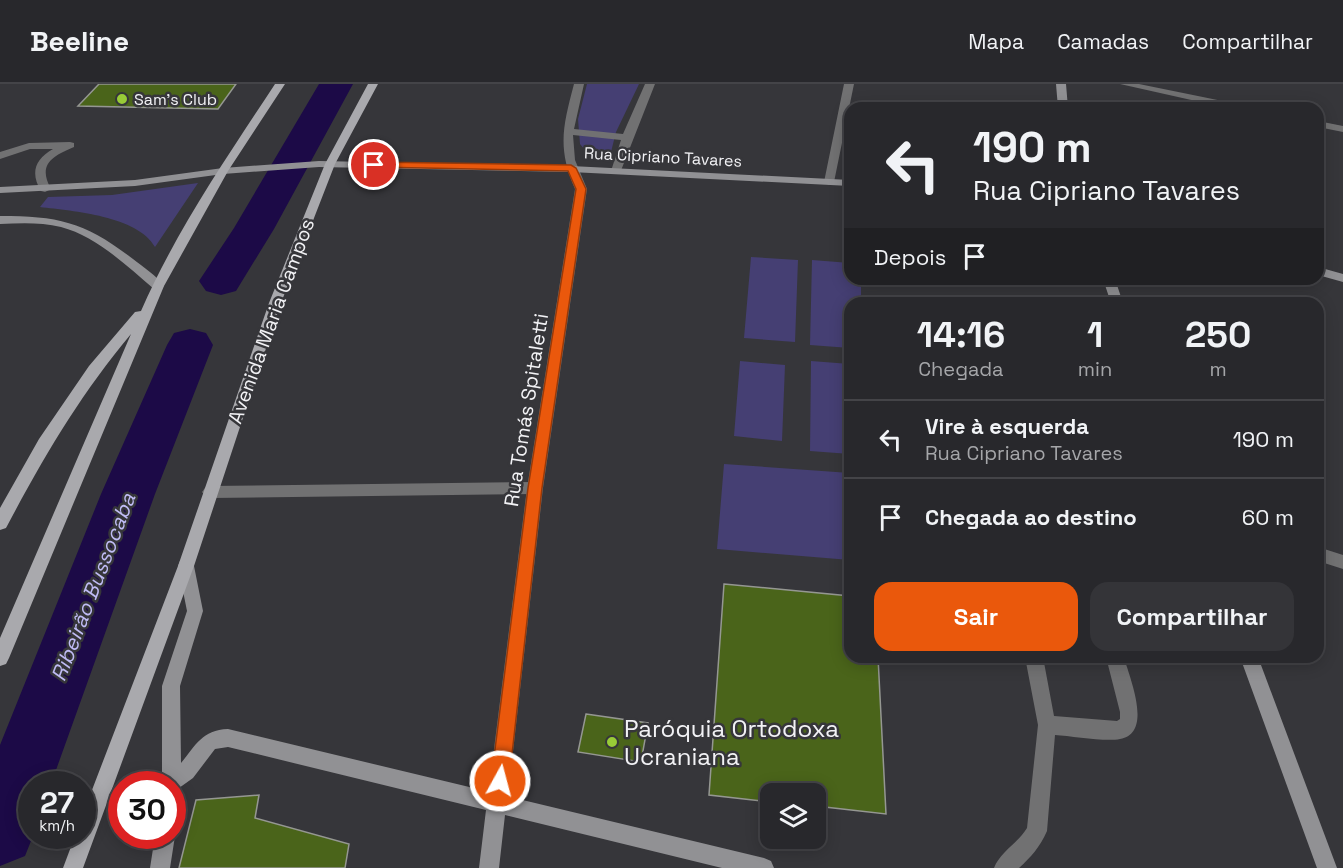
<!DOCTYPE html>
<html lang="pt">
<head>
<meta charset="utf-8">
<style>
  body { margin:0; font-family:"Space Grotesk",sans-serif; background:#343438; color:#f1f3f6; height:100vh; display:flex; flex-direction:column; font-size:22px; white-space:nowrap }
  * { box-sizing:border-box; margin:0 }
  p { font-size:20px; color:#a5a6a9 }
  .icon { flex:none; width:33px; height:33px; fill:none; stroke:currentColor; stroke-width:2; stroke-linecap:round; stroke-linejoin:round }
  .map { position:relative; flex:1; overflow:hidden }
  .details { position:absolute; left:844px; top:213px; width:480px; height:366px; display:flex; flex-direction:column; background:#28282c; border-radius:18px; box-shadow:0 3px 15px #0003,0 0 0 2px #444448 }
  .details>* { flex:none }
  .hud { position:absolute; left:844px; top:18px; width:480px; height:183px; border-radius:18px; box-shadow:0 3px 15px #0003,0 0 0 2px #444448; background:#28282c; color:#f1f3f6; overflow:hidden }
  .controls { position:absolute; left:760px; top:699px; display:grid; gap:12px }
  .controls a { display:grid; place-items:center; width:66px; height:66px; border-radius:12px; background:#28282c; box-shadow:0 3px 15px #0003,0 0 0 2px #444448; font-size:30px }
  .speed { position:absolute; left:18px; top:687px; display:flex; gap:12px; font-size:30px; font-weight:700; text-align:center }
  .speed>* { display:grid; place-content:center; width:78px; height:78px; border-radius:50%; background:#28282c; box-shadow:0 3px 15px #0003,0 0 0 2px #444448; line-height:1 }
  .speed small { font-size:15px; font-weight:400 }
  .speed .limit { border:9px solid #d22; background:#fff; color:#111 }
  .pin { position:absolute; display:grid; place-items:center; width:51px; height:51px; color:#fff; margin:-26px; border:3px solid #fff; border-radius:50%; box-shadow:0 2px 6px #0007 }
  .me { position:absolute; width:66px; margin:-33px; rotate:7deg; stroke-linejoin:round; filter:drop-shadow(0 0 4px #0008) }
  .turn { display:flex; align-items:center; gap:21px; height:126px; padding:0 30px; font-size:27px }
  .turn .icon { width:78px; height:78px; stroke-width:2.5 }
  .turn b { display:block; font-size:42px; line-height:51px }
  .then { display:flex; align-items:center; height:57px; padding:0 30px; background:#0003; gap:12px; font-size:22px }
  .eta { display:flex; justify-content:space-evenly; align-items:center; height:102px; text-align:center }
  .eta b { font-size:36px; font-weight:700; line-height:42px }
  .primary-button { display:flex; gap:12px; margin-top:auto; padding:12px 30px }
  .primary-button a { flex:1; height:69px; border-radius:18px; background:#ea580c; color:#fff; font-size:24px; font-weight:700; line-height:69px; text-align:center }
  .primary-button a+a { background:#343438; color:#f1f3f6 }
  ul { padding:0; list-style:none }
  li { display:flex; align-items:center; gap:18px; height:78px; padding:0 30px; border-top:2px solid #444448 }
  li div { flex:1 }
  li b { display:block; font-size:22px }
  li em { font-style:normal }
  header { display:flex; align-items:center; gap:36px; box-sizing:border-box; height:84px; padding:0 30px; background:#28282c; border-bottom:2px solid #444448 }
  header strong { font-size:28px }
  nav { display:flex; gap:33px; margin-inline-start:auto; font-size:21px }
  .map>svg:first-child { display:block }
</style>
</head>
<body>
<header>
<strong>Beeline</strong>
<nav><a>Mapa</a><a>Camadas</a><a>Compartilhar</a></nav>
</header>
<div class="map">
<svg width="1343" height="784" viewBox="0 0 1343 784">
  <rect width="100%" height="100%" fill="#36363a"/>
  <path fill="#453f73" d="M 587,0 L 639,0 L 616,48 L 611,68 L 585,66 L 580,60 L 578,35 Z
    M 198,99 L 155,163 C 138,132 73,127 40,123 L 48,113 L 112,111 Z
    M 751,173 L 798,176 L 795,258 L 744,254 Z
    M 812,176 L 850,179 L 850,195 L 861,195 L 861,219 L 850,219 L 850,264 L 810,261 Z
    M 740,277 L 785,281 L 782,357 L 734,352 Z
    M 811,277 L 850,280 L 850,370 L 810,367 Z
    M 724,380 L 850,389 L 850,476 L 717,465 Z"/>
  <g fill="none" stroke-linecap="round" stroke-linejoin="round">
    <path fill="#1c0a47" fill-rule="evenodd" d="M 319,0 L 353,0 L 274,145 L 236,207 L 221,211 L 206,207 L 199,197 L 234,144 Z
      M 190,245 L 206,249 L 213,261 L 155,410 L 51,700 L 32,700 L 33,752 L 25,772 L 0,782 L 0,661 L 101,410 L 167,261 L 174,249 Z"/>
  </g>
  <path fill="#4a641a" stroke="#959792" stroke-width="1.5" d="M 99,0 L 236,0 L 218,25 L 78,22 Z
    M 724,500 L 850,512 L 850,573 L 878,573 L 886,730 L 816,722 L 816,710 L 771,710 L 771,718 L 709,711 Z
    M 586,630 L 648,639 L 641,678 L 578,668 Z
    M 259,711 L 255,734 L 349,760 L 345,784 L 179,784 L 196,716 Z"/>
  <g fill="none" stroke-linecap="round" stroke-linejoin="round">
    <path fill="#717172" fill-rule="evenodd" d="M 70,58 L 74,59 L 74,63 C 53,72 37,80 51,105 L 45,108 L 41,107 C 30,89 35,75 53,65 L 30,65 L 0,75 L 0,68 L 29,59 Z
      M 535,398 L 540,400 L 543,404 L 540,408 L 535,410 L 210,414 L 205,412 L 202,408 L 205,404 L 210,402 Z
      M 1025,573 L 1043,573 L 1054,632 L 1117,637 L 1120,635 L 1120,628 L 1106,573 L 1124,573 C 1129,593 1154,649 1120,655 C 1105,658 1072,652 1055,651 L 1047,747 C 1040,763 1031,773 1019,784 L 994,784 C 1000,768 1018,759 1027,744 L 1038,641 Z"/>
    <path fill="#717172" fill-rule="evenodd" d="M 574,0 L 584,0 L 574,45 L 623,50 L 645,0 L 655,0 L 620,89 L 616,90 L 611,87 L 621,56 L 573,51 L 575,76 L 587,105 L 543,404 L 507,720 L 504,727 L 497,730 L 490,727 L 487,720 L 527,404 L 575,105 C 557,64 563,42 574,0 Z
      M 844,0 L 854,0 L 834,98 L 829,101 L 824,98 Z
      M 1120,0 L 1139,0 L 1242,21 L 1247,24 L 1227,24 Z
      M 1318,37 L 1343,42 L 1343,48 L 1318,43 Z
      M 1318,463 L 1343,471 L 1343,485 L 1318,477 Z"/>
    <path fill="#919194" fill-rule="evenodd" d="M 1056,0 L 1066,0 L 1068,24 L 1058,24 Z
      M 319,77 L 571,82 L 850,96 L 850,102 L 571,88 L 319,83 L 223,90 L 135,102 L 0,109 L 0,103 L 135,96 L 223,84 Z
      M 0,132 C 59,132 85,138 133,175 C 143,183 156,191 164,202 L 158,206 L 154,205 C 127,182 96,152 61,143 C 41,138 20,139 0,140 Z
      M 1318,183 L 1343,190 L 1343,198 L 1318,191 Z
      M 1103,195 L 1115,195 L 1123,219 L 1111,219 Z
      M 186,475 L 192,477 L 194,482 L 203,527 L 180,602 L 181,679 C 196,661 202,646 228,645 L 764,774 L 771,777 L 774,784 L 722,784 L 505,731 L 499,784 L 479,784 L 486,726 L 228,663 L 215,665 L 193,694 L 172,709 L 172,700 L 162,700 L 162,602 L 187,527 L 178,482 L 180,477 Z
      M 1240,573 L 1258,573 L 1337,784 L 1317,784 Z
      M 172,746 L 175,752 L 170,784 L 150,784 L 155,752 L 172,752 Z"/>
    <path fill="#a9a9ad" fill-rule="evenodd" d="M 275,0 L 285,0 L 228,87 L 164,202 L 9,574 L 6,580 L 0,582 L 0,554 L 131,250 C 80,311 43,374 6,444 L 0,446 L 0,424 L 39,355 L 89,282 L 135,228 L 141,227 C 176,147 227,73 275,0 Z
      M 368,0 L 378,0 L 335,80 L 281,219 L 194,482 L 83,784 L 63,784 L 75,752 L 82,752 L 82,732 L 178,482 L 269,219 L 325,80 Z"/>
  </g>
  <path fill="#ea580c" stroke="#983908" stroke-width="1.5" d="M 371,78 L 571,81 L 576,84 L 586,105 L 542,404 L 509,697 L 506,704 L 500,706 L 494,704 L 491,697 L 528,404 L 576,105 L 568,87 L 374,83 L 371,83 Z"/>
  <g fill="#98cb37" stroke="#36363a" stroke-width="2">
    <circle cx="122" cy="15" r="6"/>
    <circle cx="612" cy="658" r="6"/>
  </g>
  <g text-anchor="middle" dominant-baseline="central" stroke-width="5" stroke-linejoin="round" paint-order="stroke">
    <g font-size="16" fill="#f2f2f5" stroke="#36363a" text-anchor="start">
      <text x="134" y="15">Sam's Club</text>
    </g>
    <g font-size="16" fill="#f2f2f5" stroke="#36363a">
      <text transform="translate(663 73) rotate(3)">Rua Cipriano Tavares</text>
    </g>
    <g font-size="20" fill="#f2f2f5" stroke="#36363a">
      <text transform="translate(271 237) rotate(-70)">Avenida Maria Campos</text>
      <text transform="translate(526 326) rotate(-81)">Rua Tomás Spitaletti</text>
    </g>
    <g font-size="21" font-style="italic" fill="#bfbbf4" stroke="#36363a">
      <text transform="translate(93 503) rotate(-69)">Ribeirão Bussocaba</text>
    </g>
    <g font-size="24" fill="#f2f2f5" stroke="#36363a" text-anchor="start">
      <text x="624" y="644">Paróquia Ortodoxa<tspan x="624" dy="28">Ucraniana</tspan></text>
    </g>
  </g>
</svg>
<div class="controls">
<a><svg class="icon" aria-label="layers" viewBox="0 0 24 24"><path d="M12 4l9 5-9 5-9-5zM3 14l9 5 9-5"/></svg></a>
</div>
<div class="speed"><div>27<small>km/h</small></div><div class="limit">30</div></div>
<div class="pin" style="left:374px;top:81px;background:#d93025"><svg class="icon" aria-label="arrive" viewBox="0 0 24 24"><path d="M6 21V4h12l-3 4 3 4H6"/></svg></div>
<svg class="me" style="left:500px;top:697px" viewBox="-20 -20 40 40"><circle r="17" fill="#ea580c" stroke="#fff" stroke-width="3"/><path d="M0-11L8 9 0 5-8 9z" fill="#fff"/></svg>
<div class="hud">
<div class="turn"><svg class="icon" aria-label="left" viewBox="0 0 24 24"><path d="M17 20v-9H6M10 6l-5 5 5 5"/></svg><div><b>190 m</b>Rua Cipriano Tavares</div></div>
<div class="then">Depois<svg class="icon" aria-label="arrive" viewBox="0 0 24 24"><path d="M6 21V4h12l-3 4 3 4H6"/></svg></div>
</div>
<section class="details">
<div class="eta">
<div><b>14:16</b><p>Chegada</p></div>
<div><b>1</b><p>min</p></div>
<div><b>250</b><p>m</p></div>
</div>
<ul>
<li><svg class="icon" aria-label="left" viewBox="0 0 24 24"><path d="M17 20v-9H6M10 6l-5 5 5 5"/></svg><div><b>Vire à esquerda</b><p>Rua Cipriano Tavares</p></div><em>190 m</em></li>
<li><svg class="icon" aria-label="arrive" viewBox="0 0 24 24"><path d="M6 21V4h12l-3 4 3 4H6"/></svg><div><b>Chegada ao destino</b></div><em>60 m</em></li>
</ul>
<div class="primary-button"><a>Sair</a><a>Compartilhar</a></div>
</section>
</div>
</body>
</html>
